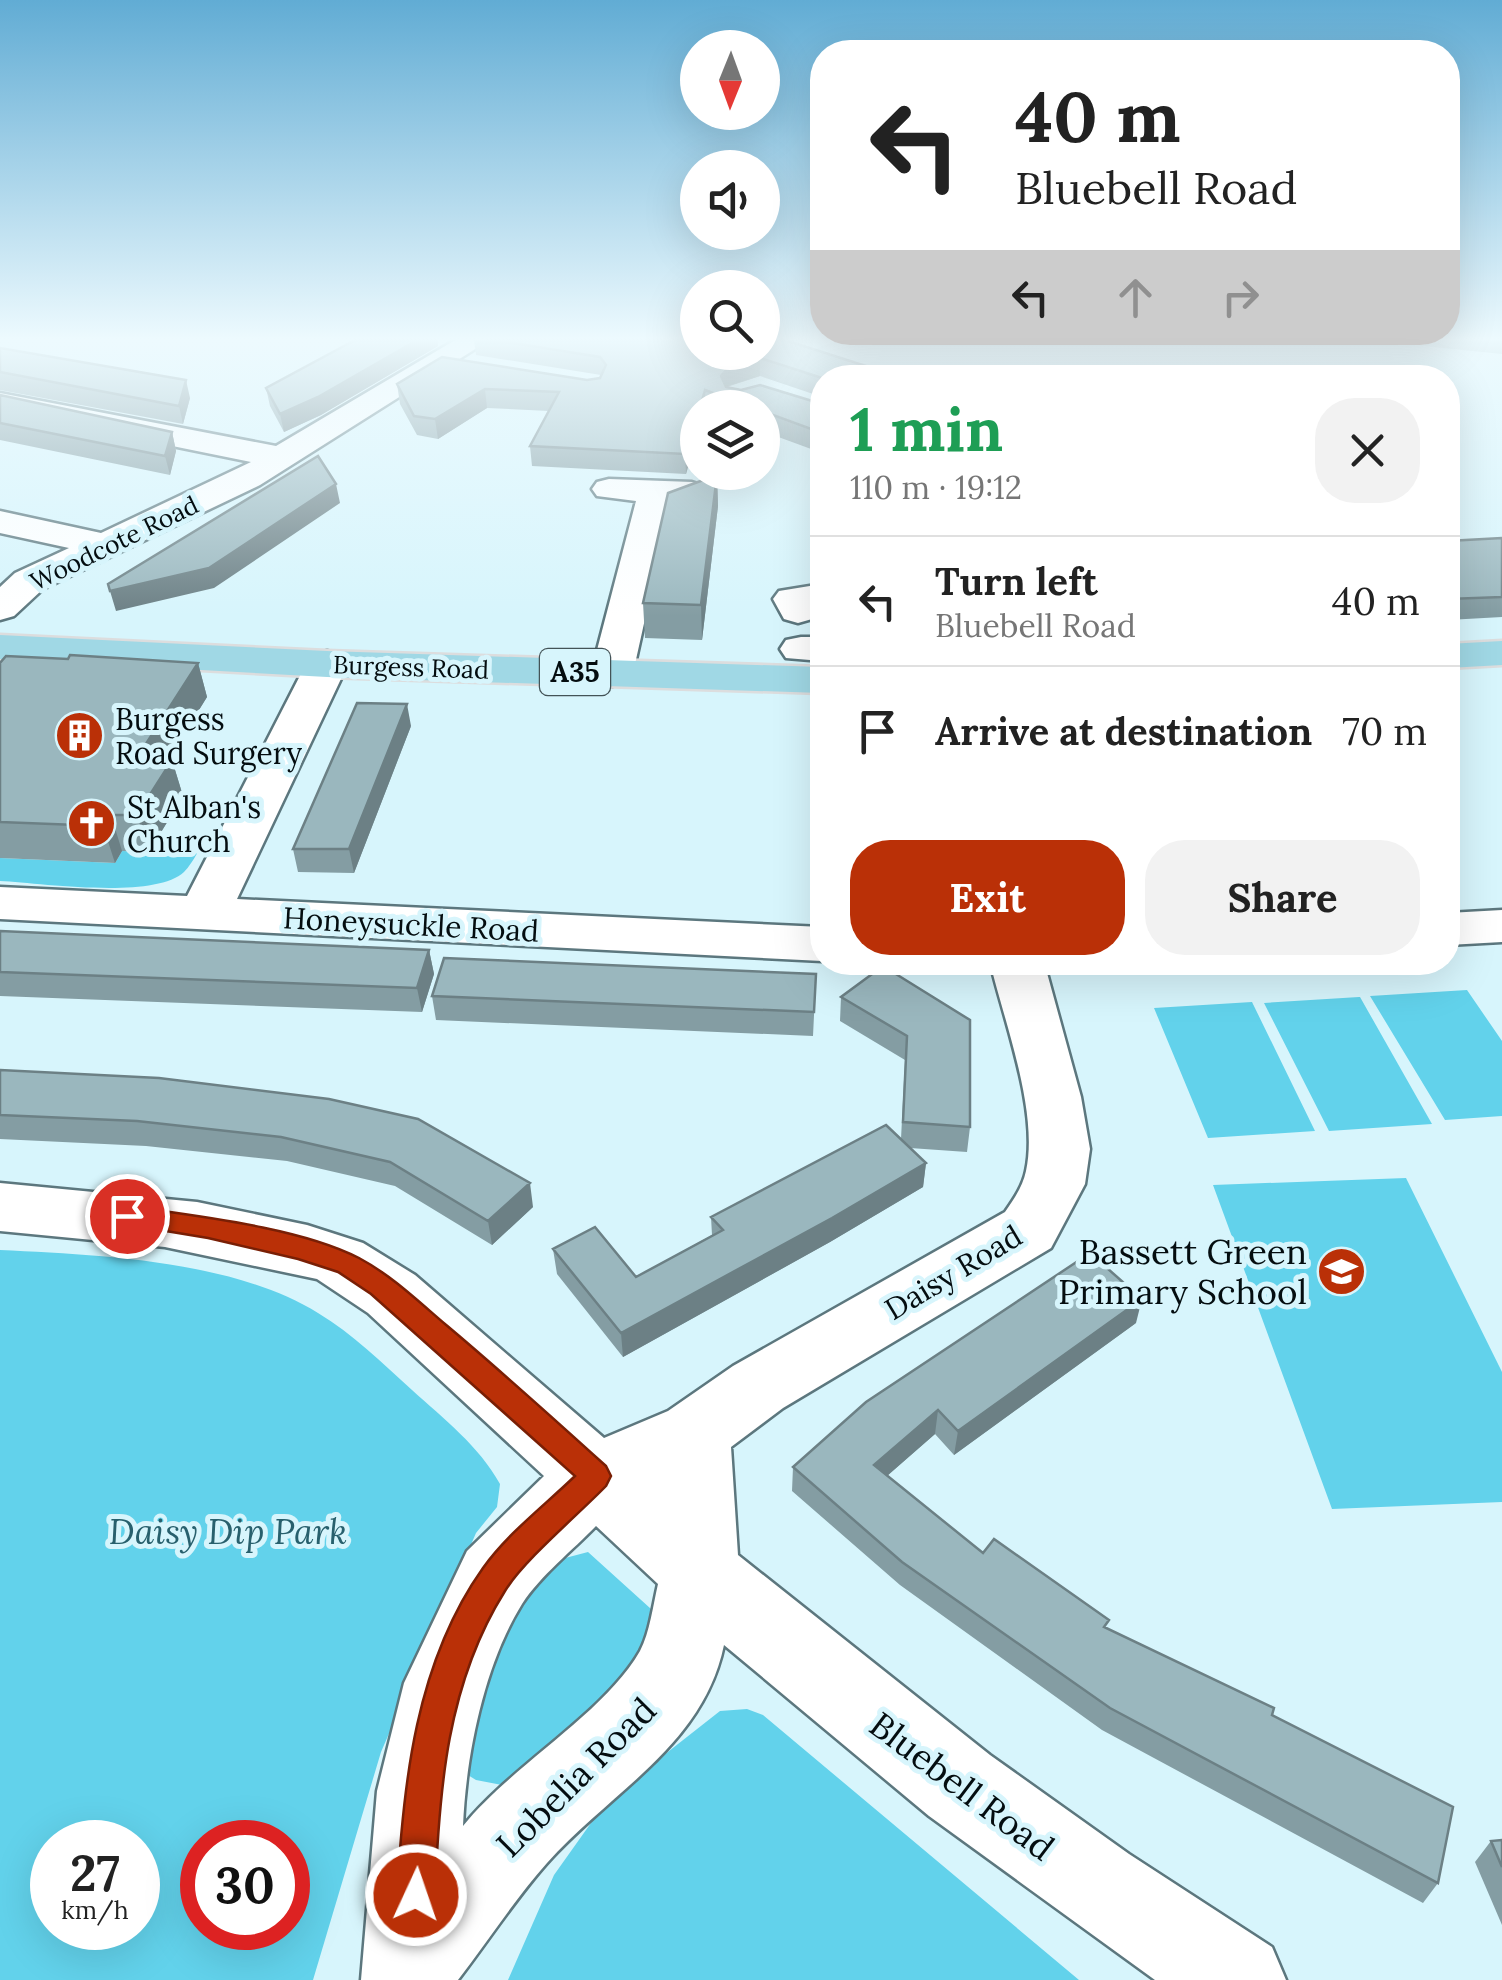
<!DOCTYPE html>
<html lang="en">
<head>
<meta charset="utf-8">
<style>
  body { margin:0; font-family:Lora,serif; background:#f2f2f2; color:#222; height:100vh; display:flex; flex-direction:column; font-size:38px; white-space:nowrap }
  * { box-sizing:border-box; margin:0 }
  p { font-size:32px; color:#767676 }
  .icon { flex:none; width:55px; height:55px; fill:none; stroke:currentColor; stroke-width:2; stroke-linecap:round; stroke-linejoin:round }
  .map { position:relative; flex:1; overflow:hidden }
  .drawer { position:absolute; left:810px; top:365px; width:650px; height:610px; display:flex; flex-direction:column; background:#fff; border-radius:40px; box-shadow:0 10px 40px #0002 }
  .drawer>* { flex:none }
  .top-card { position:absolute; left:810px; top:40px; width:650px; height:305px; border-radius:40px; box-shadow:0 10px 40px #0002; background:#fff; color:#222; overflow:hidden }
  .needle { width:65px; rotate:181deg }
  .fabs { position:absolute; left:680px; top:30px; display:grid; gap:20px }
  .fabs a { display:grid; place-items:center; width:100px; height:100px; border-radius:50%; background:#fff; box-shadow:0 10px 40px #0002; font-size:50px }
  .speed { position:absolute; left:30px; top:1820px; display:flex; gap:20px; font-size:50px; font-weight:700; text-align:center }
  .speed>* { display:grid; place-content:center; width:130px; height:130px; border-radius:50%; background:#fff; box-shadow:0 10px 40px #0002; line-height:1 }
  .speed small { font-size:25px; font-weight:400 }
  .speed .limit { border:15px solid #d22; background:#fff; color:#111 }
  .pin { position:absolute; display:grid; place-items:center; width:85px; height:85px; color:#fff; margin:-42px; border:5px solid #fff; border-radius:50%; box-shadow:0 2px 10px #0007 }
  .me { position:absolute; width:110px; margin:-55px; rotate:3deg; stroke-linejoin:round; filter:drop-shadow(0 0 8px #0008) }
  .turn { display:flex; align-items:center; gap:35px; height:210px; padding:0 40px; font-size:45px }
  .turn .icon { width:130px; height:130px; stroke-width:2.5 }
  .turn b { display:block; font-size:70px; line-height:85px }
  .lanes { display:flex; align-items:center; height:95px; padding:0 40px; background:#0003; justify-content:center; gap:50px; direction:ltr }
  .lanes .off { opacity:.35 }
  .round { display:grid; place-items:center; flex:none; width:105px; height:105px; border-radius:40px; background:#f2f2f2 }
  .summary { display:flex; align-items:center; justify-content:space-between; height:170px; padding:0 40px }
  h1 { font-size:60px; font-weight:700; line-height:75px; color:#1e9e55 }
  .primary-button { display:flex; gap:20px; margin-top:auto; padding:20px 40px }
  .primary-button a { flex:1; height:115px; border-radius:40px; background:#ba3007; color:#fff; font-size:40px; font-weight:700; line-height:115px; text-align:center }
  .primary-button a+a { background:#f2f2f2; color:#222 }
  ul { padding:0; list-style:none }
  li { display:flex; align-items:center; gap:30px; height:130px; padding:0 40px; border-top:2px solid #e0e0e0 }
  li div { flex:1 }
  li b { display:block; font-size:38px }
  li em { font-style:normal }
  .map>svg:first-child { display:block }
</style>
</head>
<body>
<div class="map">
<svg width="1502" height="1980" viewBox="0 0 1502 1980">
  <rect width="100%" height="100%" fill="#d7f5fc"/>
  <path fill="#62d2eb" fill-rule="evenodd" d="M 208,832 C 201,845 194,862 184,872 C 154,900 41,883 0,881 L 0,858 L 115,863 L 122,851 L 148,852 L 155,841 L 183,841 Z
    M 1467,990 L 1502,1041 L 1502,1116 L 1445,1120 L 1370,996 Z
    M 1359,997 L 1360,997 L 1432,1124 L 1329,1131 L 1264,1003 Z
    M 1252,1002 L 1315,1131 L 1208,1138 L 1154,1008 Z
    M 1406,1178 L 1502,1372 L 1502,1502 L 1332,1509 L 1213,1185 Z
    M 0,1250 C 99,1255 232,1260 318,1313 C 353,1334 382,1363 412,1390 C 444,1419 479,1446 500,1484 L 497,1507 L 476,1533 L 381,1752 L 313,1980 L 0,1980 ZM 52,1842 L 138,1842 L 138,1928 L 52,1928 ZM 202,1842 L 288,1842 L 288,1928 L 202,1928 Z
    M 588,1552 L 661,1618 L 632,1681 L 563,1741 L 502,1785 L 476,1780 L 463,1772 L 466,1726 L 520,1593 L 550,1562 Z
    M 747,1709 L 763,1715 L 1079,1980 L 508,1980 L 554,1875 L 608,1799 L 720,1711 Z"/>
  <g fill="none" stroke-linecap="round" stroke-linejoin="round">
    <defs>
      <path id="minor" d="M 457,339 L 491,339 L 260,485 L 43,589 L 14,616 L 0,620 L 0,587 L 15,573 L 69,548 L 0,533 L 0,511 L 101,533 L 251,462 L 0,411 L 0,393 L 276,446 Z
        M 609,479 L 692,482 L 704,486 L 710,493 L 704,500 L 671,502 L 633,673 L 627,682 L 612,686 L 597,682 L 591,673 L 636,501 L 597,496 L 592,489 L 597,482 Z
        M 822,584 L 822,608 L 817,608 L 812,619 L 798,623 L 784,619 L 773,599 L 779,591 Z
        M 801,637 L 822,637 L 822,661 L 786,658 L 780,649 L 786,640 Z
        M 327,651 L 342,655 L 348,664 L 237,899 L 822,927 L 822,961 L 0,919 L 0,887 L 187,896 L 306,664 L 312,655 Z
        M 1502,910 L 1502,942 L 1448,945 L 1448,913 Z
        M 990,962 L 1044,962 L 1081,1097 L 1090,1149 L 1085,1184 L 1051,1248 L 783,1408 L 731,1447 L 738,1555 L 990,1755 L 1129,1854 L 1272,1947 L 1286,1980 L 1155,1980 L 929,1816 L 724,1645 C 703,1746 611,1791 547,1863 C 515,1899 488,1941 458,1980 L 361,1980 L 377,1791 L 404,1683 L 467,1551 L 544,1476 L 368,1313 L 317,1279 L 165,1247 L 0,1231 L 0,1183 L 197,1202 L 307,1225 L 363,1243 L 415,1275 L 604,1438 L 668,1411 L 733,1366 L 1005,1212 C 1014,1199 1023,1186 1026,1171 C 1039,1112 1004,1021 990,962 ZM 596,1526 L 658,1584 C 653,1605 650,1632 640,1651 C 604,1714 512,1765 463,1826 C 466,1755 484,1665 522,1604 C 540,1576 573,1550 596,1526 Z"/>
      <path id="major" d="M 0,635 L 327,651 L 822,667 L 822,693 L 327,677 L 0,659 Z
        M 1502,641 L 1502,665 L 1448,668 L 1448,644 Z"/>
    </defs>
    <use href="#minor" stroke="#5c777e" stroke-width="5"/>
    <use href="#major" stroke="#dcddde" stroke-width="5"/>
    <use href="#minor" fill="#fff" fill-rule="evenodd"/>
    <use href="#major" fill="#a0d8e5" fill-rule="evenodd"/>
  </g>
  <path fill="#849da3" d="M 357,339 L 437,339 L 438,346 L 321,415 L 284,432 L 270,406 L 266,388 Z
    M 474,339 L 796,339 L 792,342 L 822,378 L 822,397 L 760,376 L 727,387 L 822,404 L 822,453 L 762,431 L 762,408 L 698,408 L 686,474 L 532,466 L 530,446 L 549,411 L 487,408 L 438,439 L 417,435 L 400,404 L 397,384 L 587,380 L 600,378 L 601,375 L 476,355 Z
    M 1379,339 L 1502,339 L 1502,354 L 1414,345 Z
    M 0,348 L 190,398 L 183,424 L 0,390 Z
    M 0,395 L 172,432 L 176,451 L 170,475 L 0,440 Z
    M 717,475 L 718,506 L 702,640 L 645,638 L 643,603 Z
    M 1502,538 L 1502,617 L 1448,620 L 1448,541 Z
    M 68,659 L 198,663 L 207,697 L 168,760 L 172,760 L 183,796 L 149,852 L 122,851 L 115,863 L 0,858 L 0,663 Z
    M 411,726 L 354,873 L 298,872 L 293,849 Z
    M 0,931 L 429,950 L 434,974 L 422,1012 L 0,996 Z
    M 883,966 L 970,1127 L 967,1152 L 910,1148 L 926,1163 L 923,1187 L 830,1242 L 623,1357 L 557,1274 L 553,1249 L 636,1277 L 712,1235 L 711,1217 L 901,1139 L 905,1060 L 840,1021 L 841,997 Z
    M 816,974 L 813,1036 L 436,1020 L 432,996 Z
    M 0,1070 L 329,1099 L 533,1207 L 492,1245 L 395,1186 L 287,1161 L 146,1146 L 0,1139 Z
    M 1136,1323 L 954,1455 L 935,1434 L 887,1476 L 983,1553 L 1107,1628 L 1272,1715 L 1438,1883 L 1423,1903 L 1102,1730 L 900,1585 L 792,1491 L 793,1467 Z
    M 1502,1840 L 1502,1925 L 1475,1862 L 1491,1841 Z"/>
  <path fill="#6c8085" d="M 419,339 L 437,339 L 438,346 L 321,415 L 284,432 L 280,414 Z
    M 760,358 L 760,376 L 728,386 L 721,395 L 721,376 L 728,368 Z
    M 186,380 L 190,398 L 183,424 L 179,406 Z
    M 485,389 L 487,408 L 438,439 L 435,419 Z
    M 705,390 L 705,408 L 700,408 Z
    M 698,415 L 698,436 L 686,474 L 685,454 Z
    M 172,432 L 176,451 L 170,475 L 165,456 Z
    M 717,475 L 718,506 L 702,640 L 701,605 Z
    M 336,484 L 340,503 L 214,588 L 116,611 L 110,591 Z
    M 198,663 L 207,697 L 160,773 L 172,760 L 183,796 L 149,852 L 137,815 L 142,750 Z
    M 407,704 L 411,726 L 354,873 L 349,849 Z
    M 111,815 L 122,851 L 115,863 L 103,826 Z
    M 429,950 L 434,974 L 422,1012 L 417,988 Z
    M 926,1163 L 923,1187 L 830,1242 L 623,1357 L 621,1333 Z
    M 530,1183 L 533,1207 L 492,1245 L 488,1221 Z
    M 1142,1299 L 1136,1323 L 954,1455 L 958,1431 Z
    M 938,1410 L 935,1434 L 872,1489 L 874,1465 Z"/>
  <path fill="#9ab7be" stroke="#6c8085" stroke-width="2.5" d="M 357,339 L 419,339 L 318,397 L 280,414 L 266,388 Z
    M 487,339 L 698,339 L 698,352 L 762,352 L 762,339 L 782,339 L 903,378 L 822,378 L 760,358 L 728,368 L 721,376 L 726,387 L 741,390 L 760,385 L 822,404 L 822,433 L 762,411 L 762,408 L 753,408 L 705,390 L 700,408 L 698,408 L 698,415 L 685,454 L 530,446 L 559,392 L 485,389 L 435,419 L 414,416 L 397,384 L 442,357 L 587,380 L 600,378 L 606,365 L 600,357 Z
    M 0,348 L 186,380 L 179,406 L 0,372 Z
    M 0,395 L 172,432 L 165,456 L 0,423 Z
    M 318,456 L 336,484 L 209,568 L 110,591 L 108,584 Z
    M 717,475 L 701,605 L 643,603 L 668,493 Z
    M 1502,538 L 1502,597 L 1448,599 L 1448,541 Z
    M 70,655 L 198,663 L 142,750 L 154,750 L 148,759 L 172,760 L 137,815 L 111,815 L 103,826 L 0,822 L 0,663 L 6,656 L 68,659 Z
    M 357,703 L 407,704 L 349,849 L 293,849 Z
    M 0,931 L 429,950 L 417,988 L 0,972 Z
    M 444,958 L 816,974 L 814,1012 L 432,996 Z
    M 883,966 L 970,1020 L 970,1127 L 903,1122 L 907,1036 L 841,997 Z
    M 0,1070 L 159,1078 L 329,1099 L 418,1119 L 530,1183 L 488,1221 L 390,1162 L 281,1137 L 137,1121 L 0,1115 Z
    M 886,1125 L 926,1163 L 832,1218 L 621,1333 L 553,1249 L 595,1227 L 636,1277 L 723,1230 L 711,1217 Z
    M 1090,1253 L 1142,1299 L 958,1431 L 938,1410 L 874,1465 L 983,1553 L 994,1539 L 1109,1620 L 1104,1627 L 1274,1708 L 1272,1715 L 1453,1807 L 1438,1883 L 1110,1708 L 902,1562 L 793,1467 L 866,1402 Z
    M 1502,1840 L 1502,1867 L 1491,1841 Z"/>
  <linearGradient id="sky" x2="0" y2="1"><stop stop-color="#61acd4"/><stop offset="0.55" stop-color="#edfafe"/><stop offset="1" stop-color="#edfafe" stop-opacity="0"/></linearGradient>
  <rect width="1502" height="616" fill="url(#sky)"/>
  <path fill="#ba3007" stroke="#791f05" stroke-width="2.5" d="M 127,1206 C 195,1216 299,1227 359,1258 C 391,1275 418,1301 445,1324 C 500,1370 553,1418 606,1466 L 611,1476 L 606,1486 C 579,1514 524,1560 505,1591 C 447,1683 439,1790 435,1895 L 429,1908 L 416,1914 L 402,1908 L 397,1895 C 403,1783 416,1662 483,1568 C 507,1534 545,1505 575,1476 L 371,1294 L 338,1272 L 298,1259 L 208,1238 L 118,1223 L 114,1216 L 118,1209 Z"/>
  <defs>
    <symbol id="building-disc" viewBox="-11 -11 22 22"><circle r="9.5" fill="#ba3007" stroke="#d7f5fc"/><path d="M-4-6H4V6H1V3H-1V6H-4ZM-2.5-4.3h1.7v1.8h-1.7ZM.8-4.3h1.7v1.8H.8ZM-2.5-1h1.7V.8h-1.7ZM.8-1h1.7V.8H.8Z" fill="#fff"/></symbol>
    <symbol id="church-disc" viewBox="-11 -11 22 22"><circle r="9.5" fill="#ba3007" stroke="#d7f5fc"/><path d="M-1.2-6h2.4v3.5h3.3v2.4h-3.3V6h-2.4V-.1h-3.3v-2.4h3.3Z" fill="#fff"/></symbol>
    <symbol id="school-disc" viewBox="-11 -11 22 22"><circle r="9.5" fill="#ba3007" stroke="#d7f5fc"/><path d="M0-5L7-2L0 1L-7-2ZM-4 1L0 2.5L4 1V4Q0 6-4 4Z" fill="#fff"/></symbol>
  </defs>
  <g fill-rule="evenodd">
    <use href="#building-disc" x="52" y="708" width="55" height="55"/>
    <use href="#church-disc" x="64" y="796" width="55" height="55"/>
    <use href="#school-disc" x="1314" y="1244" width="55" height="55"/>
  </g>
  <g text-anchor="middle" dominant-baseline="central" stroke-width="10" stroke-linejoin="round" paint-order="stroke">
    <g font-size="25" fill="#040d10" stroke="#d7f5fc">
      <text transform="translate(114 543) rotate(-26)">Woodcote Road</text>
      <text transform="translate(411 667) rotate(2)">Burgess Road</text>
    </g>
    <rect fill="#d7f5fc" stroke="#435357" stroke-width="2.5" x="540" y="649" width="70" height="46" rx="8"/>
    <g font-size="28" font-weight="bold" fill="#040d10">
      <text x="575" y="672">A35</text>
    </g>
    <g font-size="30" fill="#040d10" stroke="#d7f5fc" text-anchor="start">
      <text x="115" y="719">Burgess<tspan x="115" dy="34">Road Surgery</tspan></text>
      <text x="127" y="807">St Alban's<tspan x="127" dy="34">Church</tspan></text>
    </g>
    <g font-size="30" fill="#040d10" stroke="#d7f5fc">
      <text transform="translate(411 924) rotate(3)">Honeysuckle Road</text>
      <text transform="translate(953 1272) rotate(-31)">Daisy Road</text>
    </g>
    <g font-size="35" fill="#040d10" stroke="#d7f5fc" text-anchor="end">
      <text x="1307" y="1251">Bassett Green<tspan x="1307" dy="40">Primary School</tspan></text>
    </g>
    <g font-size="35" font-style="italic" fill="#28606d" stroke="#d7f5fc">
      <text x="228" y="1531">Daisy Dip Park</text>
    </g>
    <g font-size="35" fill="#040d10" stroke="#d7f5fc">
      <text transform="translate(576 1777) rotate(-45)">Lobelia Road</text>
      <text transform="translate(962 1786) rotate(37)">Bluebell Road</text>
    </g>
  </g>
</svg>
<div class="fabs">
<a><svg class="needle" viewBox="-14 -14 28 28"><path d="M0-13l5 13h-10z" fill="#e53935"/><path d="M0 13l5-13h-10z" fill="#767676"/></svg></a>
<a><svg class="icon" aria-label="sound" viewBox="0 0 24 24"><path d="M4 9h4l5-4v14l-5-4H4zM17 9q2 3 0 6"/></svg></a>
<a><svg class="icon" aria-label="search" viewBox="0 0 24 24"><circle cx="10" cy="10" r="6"/><path d="M15 15l6 6"/></svg></a>
<a><svg class="icon" aria-label="layers" viewBox="0 0 24 24"><path d="M12 4l9 5-9 5-9-5zM3 14l9 5 9-5"/></svg></a>
</div>
<div class="speed"><div>27<small>km/h</small></div><div class="limit">30</div></div>
<div class="pin" style="left:127px;top:1216px;background:#d93025"><svg class="icon" aria-label="arrive" viewBox="0 0 24 24"><path d="M6 21V4h12l-3 4 3 4H6"/></svg></div>
<svg class="me" style="left:416px;top:1895px" viewBox="-20 -20 40 40"><circle r="17" fill="#ba3007" stroke="#fff" stroke-width="3"/><path d="M0-11L8 9 0 5-8 9z" fill="#fff"/></svg>
<div class="top-card">
<div class="turn"><svg class="icon" aria-label="left" viewBox="0 0 24 24"><path d="M17 20v-9H6M10 6l-5 5 5 5"/></svg><div><b>40 m</b>Bluebell Road</div></div>
<div class="lanes"><svg class="icon" aria-label="left" viewBox="0 0 24 24"><path d="M17 20v-9H6M10 6l-5 5 5 5"/></svg><svg class="icon off" aria-label="ahead" viewBox="0 0 24 24"><path d="M12 20V5M6 11l6-6 6 6"/></svg><svg class="icon off" aria-label="right" viewBox="0 0 24 24"><path d="M7 20v-9h11M14 6l5 5-5 5"/></svg></div>
</div>
<section class="drawer">
<div class="summary"><div><h1>1 min</h1><p>110 m · 19:12</p></div><a class="round"><svg class="icon" aria-label="close" viewBox="0 0 24 24"><path d="M6 6l12 12M18 6L6 18"/></svg></a></div>
<ul>
<li><svg class="icon" aria-label="left" viewBox="0 0 24 24"><path d="M17 20v-9H6M10 6l-5 5 5 5"/></svg><div><b>Turn left</b><p>Bluebell Road</p></div><em>40 m</em></li>
<li><svg class="icon" aria-label="arrive" viewBox="0 0 24 24"><path d="M6 21V4h12l-3 4 3 4H6"/></svg><div><b>Arrive at destination</b></div><em>70 m</em></li>
</ul>
<div class="primary-button"><a>Exit</a><a>Share</a></div>
</section>
</div>
</body>
</html>
